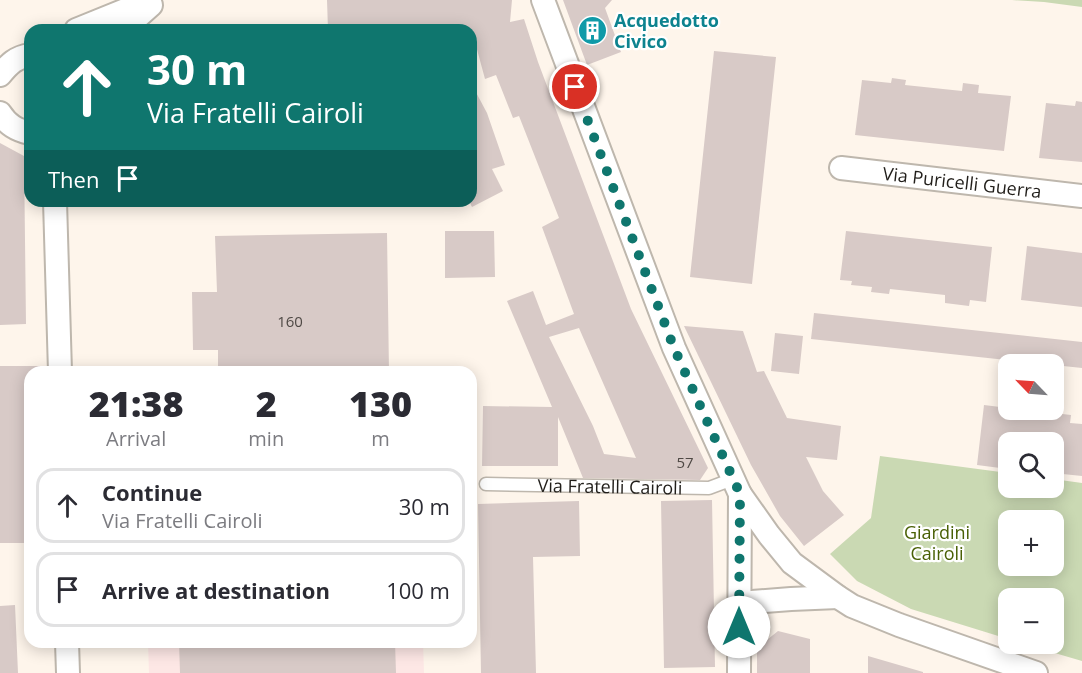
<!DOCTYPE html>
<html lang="en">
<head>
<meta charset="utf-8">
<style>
  body { margin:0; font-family:"Open Sans",sans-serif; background:#f2f2f3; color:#2b2b33; height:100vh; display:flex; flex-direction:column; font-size:22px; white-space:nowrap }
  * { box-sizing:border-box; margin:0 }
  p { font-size:20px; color:#7c7c81 }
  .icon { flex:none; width:33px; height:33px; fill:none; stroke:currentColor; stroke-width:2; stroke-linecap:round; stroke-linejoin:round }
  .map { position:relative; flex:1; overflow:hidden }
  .side { position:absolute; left:24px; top:366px; width:453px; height:282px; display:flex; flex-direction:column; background:#fff; border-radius:18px; box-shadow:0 3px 15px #0003 }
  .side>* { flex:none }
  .hud { position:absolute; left:24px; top:24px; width:453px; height:183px; border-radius:18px; box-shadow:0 3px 15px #0003; background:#0f766e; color:#fff; overflow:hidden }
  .needle { width:39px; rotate:295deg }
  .tools { position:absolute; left:998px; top:354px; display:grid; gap:12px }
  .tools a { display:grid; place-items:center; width:66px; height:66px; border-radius:12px; background:#fff; box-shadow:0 3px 15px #0003; font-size:30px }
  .pin { position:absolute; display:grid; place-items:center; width:51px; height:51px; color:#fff; margin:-26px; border:3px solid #fff; border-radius:50%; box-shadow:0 2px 6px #0007 }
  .me { position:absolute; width:66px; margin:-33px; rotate:0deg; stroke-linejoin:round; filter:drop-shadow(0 0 4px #0008) }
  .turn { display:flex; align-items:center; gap:21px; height:126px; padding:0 24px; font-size:27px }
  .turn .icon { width:78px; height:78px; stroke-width:2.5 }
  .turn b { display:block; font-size:42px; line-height:51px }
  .then { display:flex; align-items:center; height:57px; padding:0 24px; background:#0003; gap:12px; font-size:22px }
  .eta { display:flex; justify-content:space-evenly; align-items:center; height:102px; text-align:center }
  .eta b { font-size:36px; font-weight:800; line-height:42px }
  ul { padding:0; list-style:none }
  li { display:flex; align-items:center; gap:18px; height:75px; margin:0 12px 9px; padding:0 12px; border:3px solid #e1e1e2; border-radius:18px }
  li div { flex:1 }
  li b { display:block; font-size:22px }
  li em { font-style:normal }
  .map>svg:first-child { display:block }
</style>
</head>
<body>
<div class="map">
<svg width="1082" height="673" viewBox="0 0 1082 673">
  <rect width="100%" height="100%" fill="#fef5eb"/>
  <path fill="#fde7e5" d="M 148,642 L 423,642 L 424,673 L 149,673 Z"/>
  <path fill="#cad9b3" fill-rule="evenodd" d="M 1012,0 L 1082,0 L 1082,7 L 1044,2 Z
    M 880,456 L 1008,473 L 1008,488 L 1053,488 L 1053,479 L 1082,483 L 1082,661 L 1024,644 L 1053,644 L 1053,598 L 1008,598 L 1008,639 L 911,609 L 857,581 L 830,554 L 871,518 ZM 1008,520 L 1053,520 L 1053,566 L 1008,566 Z"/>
  <path fill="#d8cac7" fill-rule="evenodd" d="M 327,0 L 512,0 L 510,22 L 524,19 L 538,62 L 631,309 L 708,468 L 700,480 L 583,478 L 558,417 L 558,466 L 482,466 L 483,406 L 552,407 L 507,301 L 533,291 L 546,325 L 574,314 L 542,227 L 559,218 L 519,116 L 513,118 L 496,75 L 485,79 L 475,42 L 471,42 L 471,30 L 328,30 ZM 579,328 L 582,335 L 636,458 L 604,454 L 593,426 L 549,337 Z
    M 563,0 L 612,0 L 605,8 L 621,52 L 587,65 Z
    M 714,51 L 776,57 L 752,284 L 690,277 Z
    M 892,78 L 906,80 L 905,85 L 962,91 L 963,83 L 979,85 L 978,93 L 1011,96 L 1004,151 L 855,135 L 862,80 L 891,83 Z
    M 471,83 L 487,113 L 505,165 L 492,169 L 503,191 L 472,207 L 469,201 L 471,201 Z
    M 1076,101 L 1082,102 L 1082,162 L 1039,158 L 1046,103 L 1075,106 Z
    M 0,143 L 24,156 L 26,324 L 0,325 Z
    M 435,201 L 454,201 L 439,207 Z
    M 445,231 L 494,231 L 495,277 L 445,278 Z
    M 846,231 L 992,247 L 986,302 L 970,300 L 969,306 L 945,303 L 945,295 L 890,289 L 889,294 L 871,292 L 872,287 L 851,285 L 852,281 L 840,280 Z
    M 387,233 L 389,372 L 218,372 L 218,350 L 193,350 L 192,292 L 217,292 L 215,236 Z
    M 1027,246 L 1082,253 L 1082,307 L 1021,300 Z
    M 814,313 L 1082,342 L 1082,368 L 811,339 Z
    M 684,326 L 743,331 L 757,372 L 764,371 L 787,418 L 841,426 L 837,460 L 806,457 L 823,491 L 844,515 L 804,546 L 780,516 L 751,465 Z
    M 775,333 L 803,336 L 799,374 L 771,371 Z
    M 0,366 L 40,366 L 40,372 L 30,372 L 30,543 L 0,543 Z
    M 984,405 L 1008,408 L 1008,410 L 1010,410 L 1010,416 L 1044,419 L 1045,412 L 1071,415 L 1070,423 L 1082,424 L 1082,476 L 1053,473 L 1053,442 L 1008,442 L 1008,469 L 977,465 Z
    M 712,500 L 715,667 L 664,668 L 661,501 Z
    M 579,501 L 580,556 L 533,557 L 536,673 L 481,673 L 478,504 Z
    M 15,605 L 18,673 L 0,673 L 0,606 Z
    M 778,631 L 810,639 L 810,673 L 757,673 L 757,648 Z
    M 179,642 L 395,642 L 396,673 L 180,673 Z
    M 868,656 L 923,672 L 923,673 L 868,673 Z"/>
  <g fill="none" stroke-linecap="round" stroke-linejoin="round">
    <defs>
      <g id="lane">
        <path id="s1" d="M 486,484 L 709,488 L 733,479"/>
      </g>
      <g id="street">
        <path d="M 543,0 L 674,348 L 740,494 L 769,535 L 792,563 L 838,597 L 852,606 L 899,625 L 1036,673"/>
        <path d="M 76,30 L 150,0"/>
        <path d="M 123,30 L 151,5"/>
        <path d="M 0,75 C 9,64 16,57 30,55"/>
        <path d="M 0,113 C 8,125 16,130 30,133"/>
        <path id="s2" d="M 841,168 L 1082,196"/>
        <path d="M 55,201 L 60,372"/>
        <path d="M 739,603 L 791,599 L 838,597"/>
        <path d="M 67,642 L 68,673"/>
        <path d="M 739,673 L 740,494"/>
      </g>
    </defs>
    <use href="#lane" stroke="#beb7ad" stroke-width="15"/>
    <use href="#street" stroke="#beb7ad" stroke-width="26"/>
    <use href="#lane" stroke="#fff" stroke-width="12"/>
    <use href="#street" stroke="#fff" stroke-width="22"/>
  </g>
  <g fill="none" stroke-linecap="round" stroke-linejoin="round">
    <path stroke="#0f766e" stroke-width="10" stroke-dasharray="0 18" d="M 575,87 L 674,348 L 740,494 L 739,627"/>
  </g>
  <defs>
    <symbol id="building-disc" viewBox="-11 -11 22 22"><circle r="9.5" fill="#0f9aa8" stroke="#fff"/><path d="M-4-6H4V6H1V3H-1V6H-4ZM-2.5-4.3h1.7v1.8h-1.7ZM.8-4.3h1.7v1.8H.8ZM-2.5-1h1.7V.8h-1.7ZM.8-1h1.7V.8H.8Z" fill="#fff"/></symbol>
  </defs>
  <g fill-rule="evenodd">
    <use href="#building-disc" x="576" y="14" width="33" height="33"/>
  </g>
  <g text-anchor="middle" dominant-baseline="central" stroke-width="4.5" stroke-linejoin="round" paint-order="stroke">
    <g font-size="15" fill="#4f4945">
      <text x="290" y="321">160</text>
      <text x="685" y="462">57</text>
    </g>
    <g font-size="18" font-weight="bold" fill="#0d838f" stroke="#fff" text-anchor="start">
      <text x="614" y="20">Acquedotto<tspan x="614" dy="21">Civico</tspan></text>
    </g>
    <g font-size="18" fill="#211e1a" stroke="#fff">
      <text stroke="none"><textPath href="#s2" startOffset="122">Via Puricelli Guerra</textPath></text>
      <text stroke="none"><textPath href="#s1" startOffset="124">Via Fratelli Cairoli</textPath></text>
    </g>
    <g font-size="18" fill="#496005" stroke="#fff">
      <text x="937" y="532">Giardini<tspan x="937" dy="21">Cairoli</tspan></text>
    </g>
  </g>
</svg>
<div class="tools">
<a><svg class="needle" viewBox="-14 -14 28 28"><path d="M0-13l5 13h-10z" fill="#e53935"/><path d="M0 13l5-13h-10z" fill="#7c7c81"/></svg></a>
<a><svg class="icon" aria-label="search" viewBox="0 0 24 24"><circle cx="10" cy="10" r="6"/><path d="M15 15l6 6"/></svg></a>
<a>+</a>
<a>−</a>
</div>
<div class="pin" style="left:575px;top:87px;background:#d93025"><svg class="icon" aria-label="arrive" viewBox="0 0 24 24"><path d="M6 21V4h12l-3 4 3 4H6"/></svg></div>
<svg class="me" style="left:739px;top:627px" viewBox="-20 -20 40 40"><circle r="19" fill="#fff"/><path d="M0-13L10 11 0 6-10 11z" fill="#0f766e"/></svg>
<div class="hud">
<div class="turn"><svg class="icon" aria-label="ahead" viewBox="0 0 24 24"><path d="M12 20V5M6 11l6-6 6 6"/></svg><div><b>30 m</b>Via Fratelli Cairoli</div></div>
<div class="then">Then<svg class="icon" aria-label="arrive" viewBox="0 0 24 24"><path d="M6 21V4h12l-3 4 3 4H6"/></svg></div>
</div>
<section class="side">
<div class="eta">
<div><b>21:38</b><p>Arrival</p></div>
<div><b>2</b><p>min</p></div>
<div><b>130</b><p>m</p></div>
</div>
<ul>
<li><svg class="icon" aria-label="ahead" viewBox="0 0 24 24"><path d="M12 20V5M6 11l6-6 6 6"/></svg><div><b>Continue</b><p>Via Fratelli Cairoli</p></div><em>30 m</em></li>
<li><svg class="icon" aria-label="arrive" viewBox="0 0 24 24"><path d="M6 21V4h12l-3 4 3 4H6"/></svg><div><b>Arrive at destination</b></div><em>100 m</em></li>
</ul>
</section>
</div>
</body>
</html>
